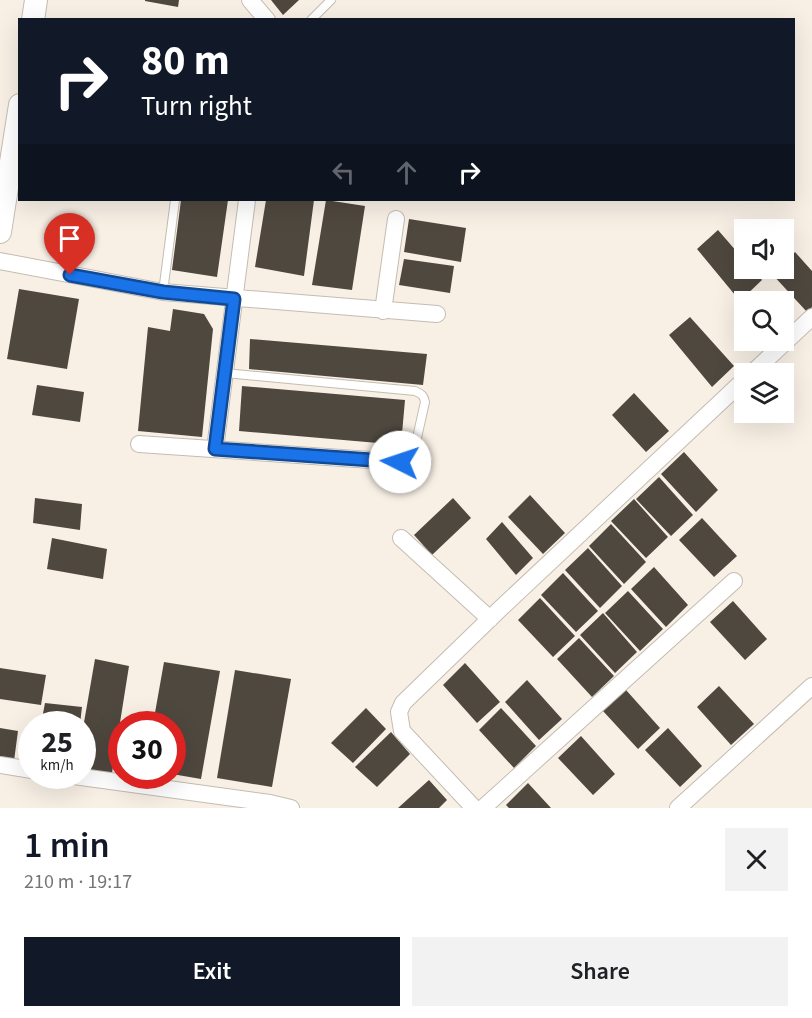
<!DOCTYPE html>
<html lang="en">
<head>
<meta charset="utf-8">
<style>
  body { margin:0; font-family:"Source Sans 3",sans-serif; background:#f2f2f2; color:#202124; height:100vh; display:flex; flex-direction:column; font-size:22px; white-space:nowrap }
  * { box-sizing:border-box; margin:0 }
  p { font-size:20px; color:#757577 }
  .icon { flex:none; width:33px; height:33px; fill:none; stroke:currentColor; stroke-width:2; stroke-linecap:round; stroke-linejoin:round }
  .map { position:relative; height:808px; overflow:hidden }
  .panel { display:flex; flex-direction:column; background:#fff; flex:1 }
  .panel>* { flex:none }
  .hud { position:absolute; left:18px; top:18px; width:777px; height:183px; border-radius:0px; box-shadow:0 6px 24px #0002; background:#111827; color:#fff; overflow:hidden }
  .fabs { position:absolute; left:734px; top:219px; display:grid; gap:12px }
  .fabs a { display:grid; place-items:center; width:60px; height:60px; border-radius:0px; background:#fff; box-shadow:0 6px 24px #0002; font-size:30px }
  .speed { position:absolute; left:18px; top:711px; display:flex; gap:12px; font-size:30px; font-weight:700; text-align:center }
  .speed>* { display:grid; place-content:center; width:78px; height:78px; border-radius:50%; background:#fff; box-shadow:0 6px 24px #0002; line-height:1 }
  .speed small { font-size:15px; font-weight:400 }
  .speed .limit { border:9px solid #d22; background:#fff; color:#111 }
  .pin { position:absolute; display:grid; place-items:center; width:51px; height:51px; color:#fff; margin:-62px -26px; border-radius:50% 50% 50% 0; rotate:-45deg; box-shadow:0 0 6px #0007 }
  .pin .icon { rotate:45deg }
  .me { position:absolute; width:66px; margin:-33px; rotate:274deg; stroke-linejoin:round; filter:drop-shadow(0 0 4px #0008) }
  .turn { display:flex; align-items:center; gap:21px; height:126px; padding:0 24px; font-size:27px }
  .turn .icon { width:78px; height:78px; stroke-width:2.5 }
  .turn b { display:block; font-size:42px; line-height:51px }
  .lanes { display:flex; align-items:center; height:57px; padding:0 24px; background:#0003; justify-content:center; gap:30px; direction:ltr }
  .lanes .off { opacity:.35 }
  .round { display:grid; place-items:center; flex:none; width:63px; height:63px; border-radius:0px; background:#f2f2f2 }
  .summary { display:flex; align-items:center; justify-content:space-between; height:102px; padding:0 24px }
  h1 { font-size:36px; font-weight:600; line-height:45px; color:#111827 }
  .primary-button { display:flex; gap:12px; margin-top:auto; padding:12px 24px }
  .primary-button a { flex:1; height:69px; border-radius:0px; background:#111827; color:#fff; font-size:24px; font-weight:600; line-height:69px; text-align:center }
  .primary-button a+a { background:#f2f2f2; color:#202124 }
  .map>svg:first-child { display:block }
</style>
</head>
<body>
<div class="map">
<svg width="812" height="808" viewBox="0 0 812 808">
  <rect width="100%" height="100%" fill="#f8f0e5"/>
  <path fill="#4f483f" d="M 145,0 L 179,0 L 178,7 L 145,1 Z
    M 271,0 L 299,0 L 283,15 Z
    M 181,200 L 228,200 L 217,277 L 172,270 Z
    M 266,200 L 314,200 L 304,276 L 255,267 Z
    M 326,200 L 365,206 L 352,290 L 312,285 Z
    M 409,219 L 466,228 L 461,262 L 404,252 Z
    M 718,230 L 744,260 L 744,268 L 752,268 L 762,280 L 740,301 L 697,249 Z
    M 795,252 L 812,271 L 812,307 L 807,312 L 772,274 L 778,268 L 783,268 L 783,264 Z
    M 404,259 L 454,266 L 450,293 L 399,285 Z
    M 19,289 L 79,299 L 67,369 L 7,359 Z
    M 173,309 L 204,314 L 213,329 L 202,437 L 138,431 L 148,327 L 170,331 Z
    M 690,317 L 734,366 L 712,387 L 669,335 Z
    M 250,339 L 427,354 L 423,385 L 249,369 Z
    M 37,385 L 84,392 L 80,422 L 32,415 Z
    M 242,386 L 405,400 L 401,445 L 239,431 Z
    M 634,393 L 669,431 L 646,452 L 612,415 Z
    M 684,452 L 718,490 L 696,512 L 661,474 Z
    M 659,477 L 693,515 L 671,536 L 636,499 Z
    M 530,495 L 565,533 L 543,554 L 508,517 Z
    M 35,498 L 82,504 L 80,530 L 33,523 Z
    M 453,498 L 471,518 L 432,555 L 414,535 Z
    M 634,499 L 668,537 L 646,558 L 611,521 Z
    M 702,518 L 737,556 L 714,577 L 679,540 Z
    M 502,522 L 533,558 L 516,575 L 486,539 Z
    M 611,524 L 646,562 L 624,584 L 589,546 Z
    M 52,538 L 107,549 L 103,579 L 47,569 Z
    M 588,548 L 622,586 L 600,608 L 565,570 Z
    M 654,567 L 688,605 L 666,627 L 631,589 Z
    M 563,573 L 598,611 L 576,632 L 541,595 Z
    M 628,591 L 663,629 L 640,651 L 605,613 Z
    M 540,598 L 575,636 L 553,657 L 518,620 Z
    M 733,601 L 767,639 L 745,660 L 710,622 Z
    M 603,613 L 637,652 L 615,673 L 580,635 Z
    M 579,638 L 614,676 L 592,697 L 557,659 Z
    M 95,659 L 129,666 L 112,773 L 82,769 L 82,734 Z
    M 164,662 L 220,671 L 201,779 L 172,774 L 172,724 L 153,724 Z
    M 465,663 L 500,702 L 477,723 L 443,685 Z
    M 0,668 L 46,675 L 41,705 L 0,699 Z
    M 235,670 L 291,679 L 272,787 L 217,778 Z
    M 527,680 L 562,719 L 539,740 L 505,702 Z
    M 719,686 L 754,724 L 731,745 L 697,707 Z
    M 626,690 L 660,728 L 638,749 L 603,711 Z
    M 45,703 L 82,707 L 80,724 L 41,724 Z
    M 366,708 L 386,729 L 353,763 L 331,743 Z
    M 501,708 L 536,746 L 514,768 L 479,730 Z
    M 0,728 L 18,731 L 14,761 L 0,759 Z
    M 668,728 L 702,766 L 680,787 L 645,750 Z
    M 391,732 L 410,754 L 377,787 L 355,767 Z
    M 581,736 L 615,774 L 593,795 L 558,758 Z
    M 429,780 L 447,800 L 439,808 L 398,808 Z
    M 528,783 L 551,808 L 509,808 L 506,805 Z"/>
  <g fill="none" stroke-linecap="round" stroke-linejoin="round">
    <defs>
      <path id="lane" d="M 311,20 L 331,0
        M 163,292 L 175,200
        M 225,373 L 415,391 C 422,394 424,396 425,402 L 414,451 C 411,458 408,461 400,462"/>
      <path id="street" d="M 250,0 L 267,20
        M 0,261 L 163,292 L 437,314
        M 383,311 L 396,219
        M 751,374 L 812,317
        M 139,444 L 400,462
        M 215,449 L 247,200
        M 401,538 L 490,619
        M 0,765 L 32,770
        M 74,776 L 270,803 L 291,808
        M 474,808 L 402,731 L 399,712 L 403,703 L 501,608 L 744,380
        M 483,808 L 734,581
        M 678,808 L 812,686"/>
      <path id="secondary" d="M 33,20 L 36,0
        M 0,232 L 20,105"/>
    </defs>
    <use href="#lane" stroke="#c4bcb2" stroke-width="10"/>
    <use href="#street" stroke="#c4bcb2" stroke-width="18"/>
    <use href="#secondary" stroke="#c4bcb2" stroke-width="24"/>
    <use href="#lane" stroke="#fff" stroke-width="8"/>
    <use href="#street" stroke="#fff" stroke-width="16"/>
    <use href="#secondary" stroke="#fff" stroke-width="22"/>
  </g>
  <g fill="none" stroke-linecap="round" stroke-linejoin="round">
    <defs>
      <path id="route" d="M 70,275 L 163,292 L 234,299 L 215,449 L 400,462"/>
    </defs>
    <use href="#route" stroke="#114b97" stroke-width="15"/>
    <use href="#route" stroke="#1a73e8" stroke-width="10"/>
  </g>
</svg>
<div class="fabs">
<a><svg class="icon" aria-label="sound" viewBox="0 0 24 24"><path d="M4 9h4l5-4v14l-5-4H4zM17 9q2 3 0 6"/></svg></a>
<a><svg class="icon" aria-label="search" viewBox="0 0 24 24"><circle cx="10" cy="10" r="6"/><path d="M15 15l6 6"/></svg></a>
<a><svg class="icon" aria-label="layers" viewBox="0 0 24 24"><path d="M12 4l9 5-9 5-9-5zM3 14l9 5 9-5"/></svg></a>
</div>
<div class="speed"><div>25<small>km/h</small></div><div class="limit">30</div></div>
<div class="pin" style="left:70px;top:275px;background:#d93025"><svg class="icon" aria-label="arrive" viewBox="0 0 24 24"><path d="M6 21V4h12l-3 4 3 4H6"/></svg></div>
<svg class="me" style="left:400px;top:462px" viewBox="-20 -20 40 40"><circle r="19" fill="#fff"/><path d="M0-13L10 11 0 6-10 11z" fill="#1a73e8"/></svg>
<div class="hud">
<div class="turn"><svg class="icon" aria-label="right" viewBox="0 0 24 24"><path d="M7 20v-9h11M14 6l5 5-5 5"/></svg><div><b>80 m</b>Turn right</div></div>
<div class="lanes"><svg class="icon off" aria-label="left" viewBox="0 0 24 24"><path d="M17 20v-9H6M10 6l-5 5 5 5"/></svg><svg class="icon off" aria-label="ahead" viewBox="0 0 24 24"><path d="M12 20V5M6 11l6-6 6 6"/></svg><svg class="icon" aria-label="right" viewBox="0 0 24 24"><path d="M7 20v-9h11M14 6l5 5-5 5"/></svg></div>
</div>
</div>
<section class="panel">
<div class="summary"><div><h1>1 min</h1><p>210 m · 19:17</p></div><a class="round"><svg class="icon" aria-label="close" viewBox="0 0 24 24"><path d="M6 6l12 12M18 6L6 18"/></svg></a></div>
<div class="primary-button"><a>Exit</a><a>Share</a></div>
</section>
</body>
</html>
